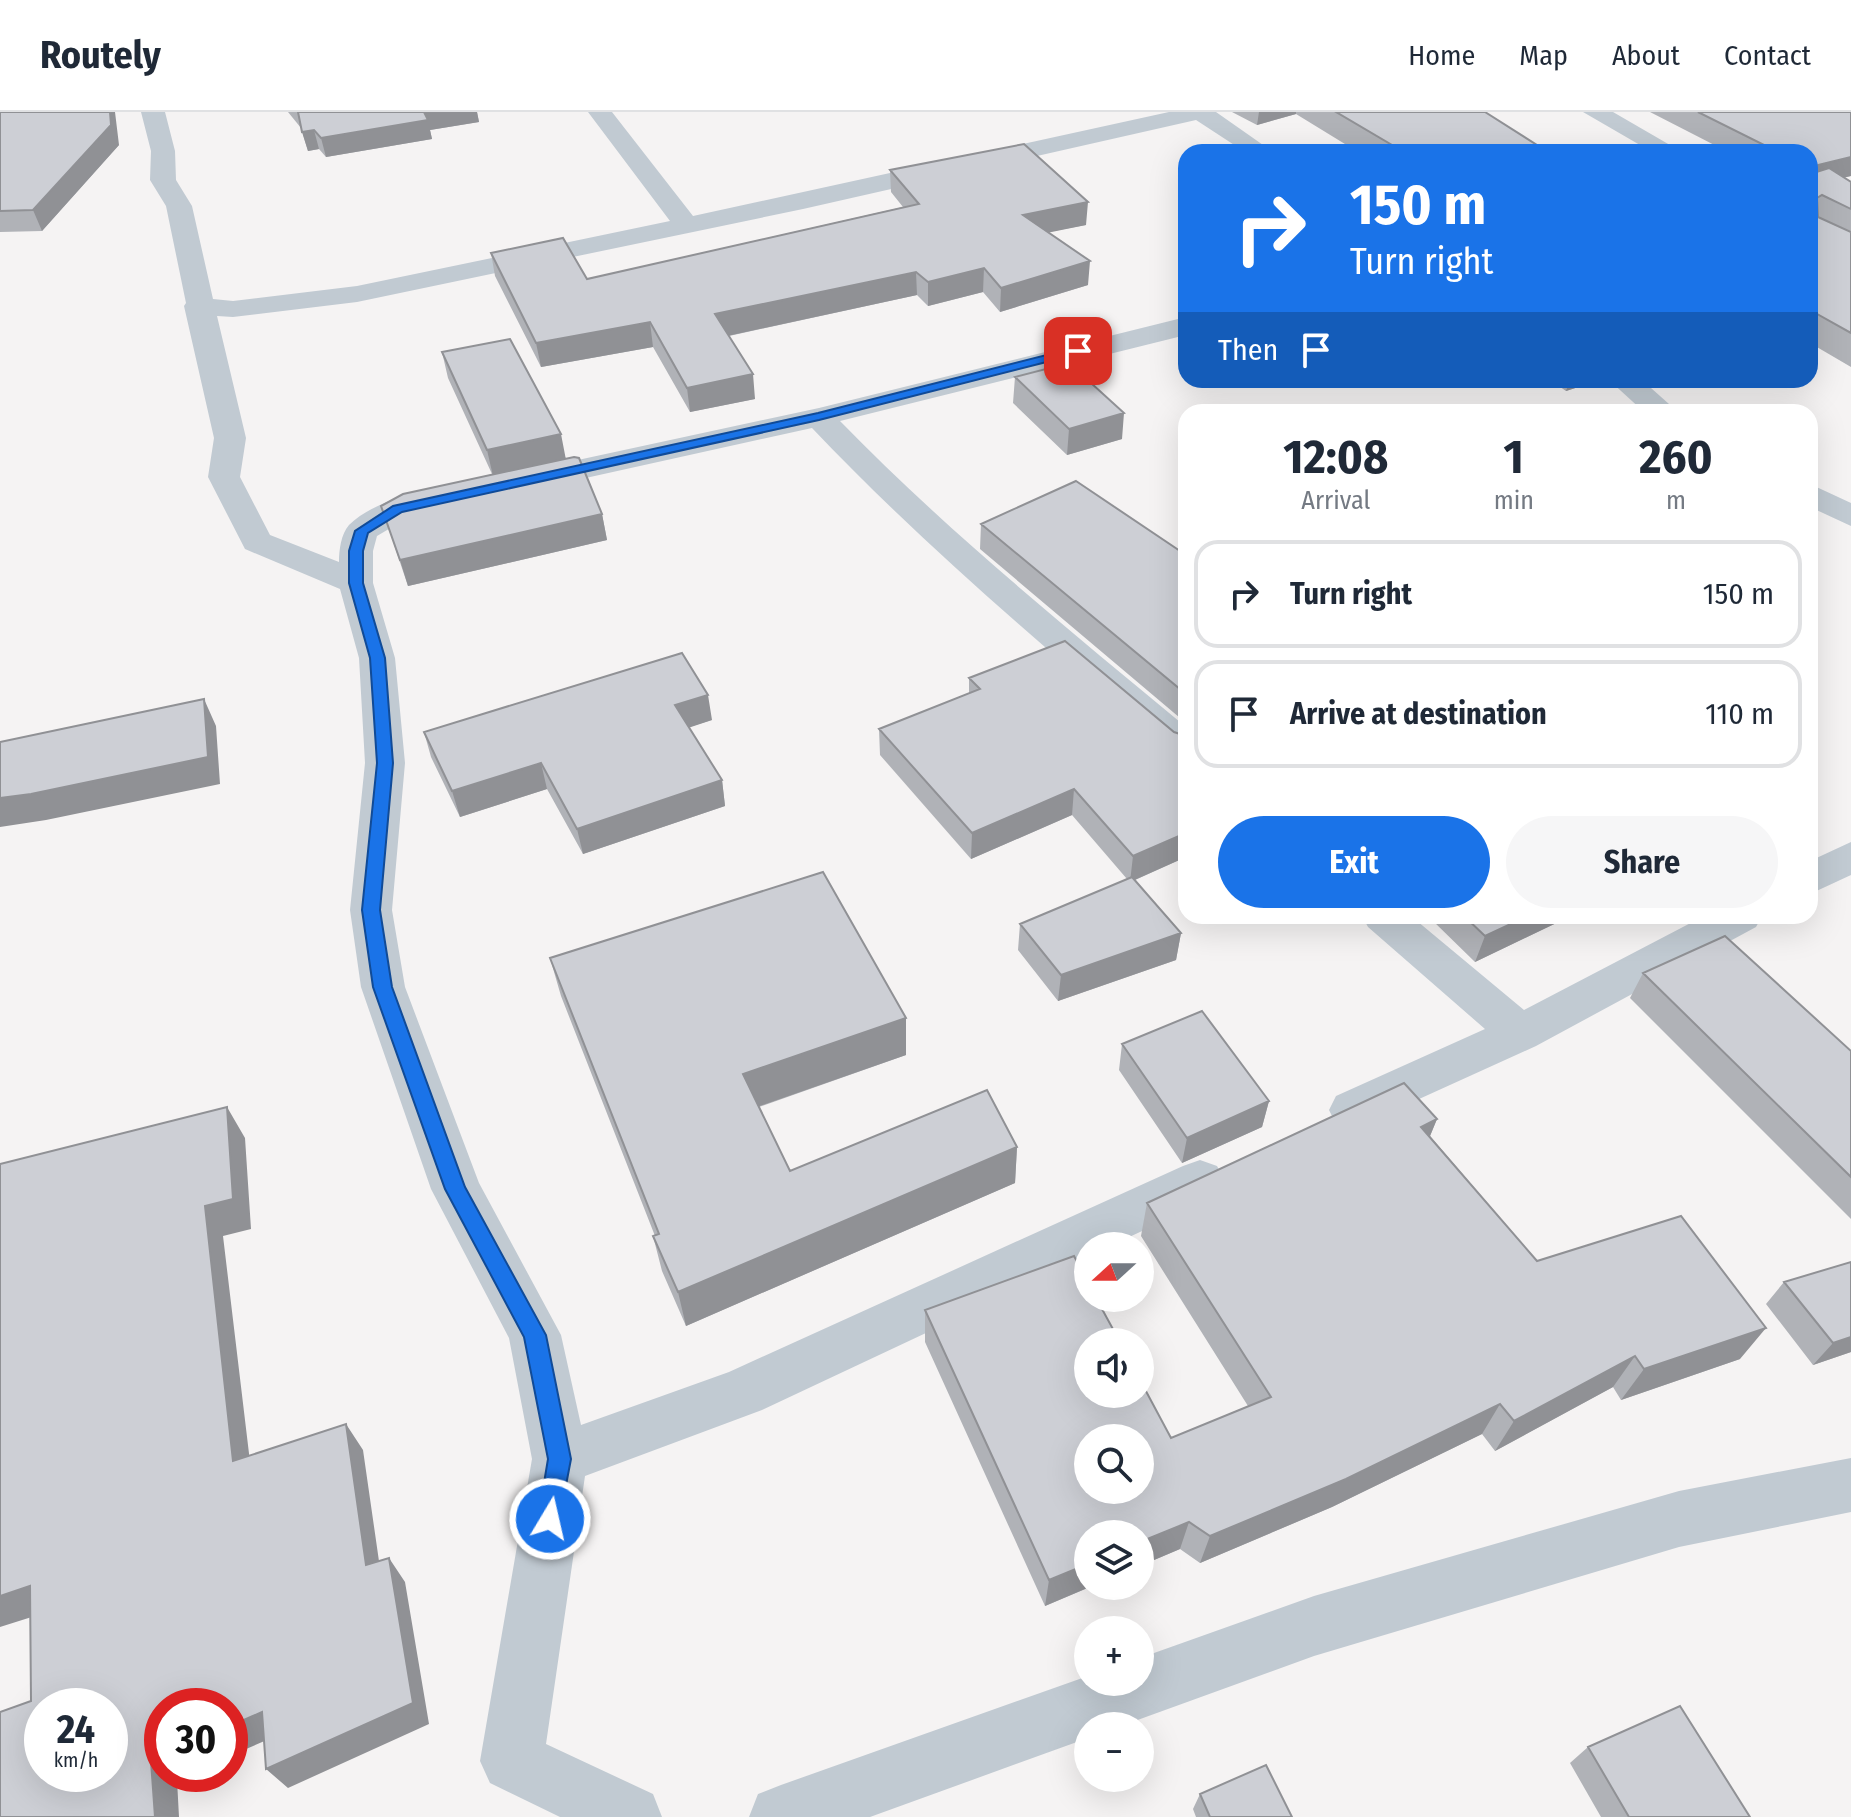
<!DOCTYPE html>
<html lang="en">
<head>
<meta charset="utf-8">
<style>
  body { margin:0; font-family:"Fira Sans Condensed",sans-serif; background:#f6f6f7; color:#1f2937; height:100vh; display:flex; flex-direction:column; font-size:30px; white-space:nowrap }
  * { box-sizing:border-box; margin:0 }
  p { font-size:26px; color:#747a83 }
  .icon { flex:none; width:44px; height:44px; fill:none; stroke:currentColor; stroke-width:2; stroke-linecap:round; stroke-linejoin:round }
  .map { position:relative; flex:1; overflow:hidden }
  .sheet { position:absolute; left:1178px; top:292px; width:640px; height:520px; display:flex; flex-direction:column; background:#fff; border-radius:24px; box-shadow:0 8px 32px #0002 }
  .sheet>* { flex:none }
  .hud { position:absolute; left:1178px; top:32px; width:640px; height:244px; border-radius:24px; box-shadow:0 8px 32px #0002; background:#1a73e8; color:#fff; overflow:hidden }
  .needle { width:52px; rotate:249deg }
  .tools { position:absolute; left:1074px; top:1120px; display:grid; gap:16px }
  .tools a { display:grid; place-items:center; width:80px; height:80px; border-radius:50%; background:#fff; box-shadow:0 8px 32px #0002; font-size:40px }
  .speed { position:absolute; left:24px; top:1576px; display:flex; gap:16px; font-size:40px; font-weight:700; text-align:center }
  .speed>* { display:grid; place-content:center; width:104px; height:104px; border-radius:50%; background:#fff; box-shadow:0 8px 32px #0002; line-height:1 }
  .speed small { font-size:20px; font-weight:400 }
  .speed .limit { border:12px solid #d22; background:#fff; color:#111 }
  .pin { position:absolute; display:grid; place-items:center; width:68px; height:68px; color:#fff; margin:-34px; border-radius:16px; box-shadow:0 4px 12px #0006 }
  .me { position:absolute; width:88px; margin:-44px; rotate:9deg; stroke-linejoin:round; filter:drop-shadow(0 0 6px #0008) }
  .turn { display:flex; align-items:center; gap:28px; height:168px; padding:0 40px; font-size:36px }
  .turn .icon { width:104px; height:104px; stroke-width:2.5 }
  .turn b { display:block; font-size:56px; line-height:68px }
  .then { display:flex; align-items:center; height:76px; padding:0 40px; background:#0003; gap:16px; font-size:30px }
  .eta { display:flex; justify-content:space-evenly; align-items:center; height:136px; text-align:center }
  .eta b { font-size:48px; font-weight:700; line-height:56px }
  .primary-button { display:flex; gap:16px; margin-top:auto; padding:16px 40px }
  .primary-button a { flex:1; height:92px; border-radius:48px; background:#1a73e8; color:#fff; font-size:32px; font-weight:700; line-height:92px; text-align:center }
  .primary-button a+a { background:#f6f6f7; color:#1f2937 }
  ul { padding:0; list-style:none }
  li { display:flex; align-items:center; gap:24px; height:108px; margin:0 16px 12px; padding:0 24px; border:4px solid #e0e1e3; border-radius:24px }
  li div { flex:1 }
  li b { display:block; font-size:30px }
  li em { font-style:normal }
  header { display:flex; align-items:center; gap:48px; box-sizing:border-box; height:112px; padding:0 40px; background:#fff; border-bottom:2px solid #e0e1e3 }
  header strong { font-size:38px }
  nav { display:flex; gap:44px; margin-inline-start:auto; font-size:28px }
  .map>svg:first-child { display:block }
</style>
</head>
<body>
<header>
<strong>Routely</strong>
<nav><a>Home</a><a>Map</a><a>About</a><a>Contact</a></nav>
</header>
<div class="map">
<svg width="1851" height="1705" viewBox="0 0 1851 1705">
  <rect width="100%" height="100%" fill="#f5f3f3"/>
  <g fill="none" stroke-linecap="round" stroke-linejoin="round">
    <path fill="#c1cad2" fill-rule="evenodd" d="M 141,0 L 165,0 L 175,39 L 176,68 L 192,94 L 213,187 L 233,189 L 357,174 L 670,109 L 588,0 L 612,0 L 693,104 L 1169,0 L 1216,0 L 1273,40 L 1245,40 L 1196,8 L 803,97 L 357,190 L 233,205 L 217,204 L 246,326 L 240,365 L 270,423 L 339,450 C 339,438 341,422 349,413 C 371,391 422,374 452,381 L 456,388 L 452,395 L 409,405 L 377,424 L 373,439 L 373,471 L 395,546 L 405,651 L 392,798 L 405,875 L 479,1071 L 561,1223 L 581,1313 L 729,1260 L 1183,1054 L 1200,1048 L 1217,1054 L 1225,1069 L 1217,1084 L 1110,1134 L 1088,1134 L 1088,1145 L 762,1298 L 585,1364 L 546,1632 L 653,1682 L 662,1705 L 560,1705 L 490,1671 L 480,1649 L 532,1347 L 509,1226 L 431,1077 L 361,875 L 350,798 L 365,651 L 359,546 L 340,477 L 245,437 L 208,365 L 214,326 L 184,194 L 186,191 L 166,94 L 150,68 L 151,39 Z
      M 1583,0 L 1613,0 L 1682,40 L 1652,40 Z
      M 1186,205 L 1186,223 L 840,309 C 948,420 1067,516 1186,615 L 1186,648 L 1172,644 C 1048,538 925,435 812,316 L 527,379 L 516,376 L 511,369 L 516,362 L 527,359 L 819,296 Z
      M 1609,268 L 1642,268 L 1678,300 L 1644,300 Z
      M 1810,372 L 1851,391 L 1851,414 L 1810,395 Z
      M 1851,730 L 1851,763 L 1810,782 L 1810,749 Z
      M 1362,804 L 1411,804 L 1524,898 L 1704,804 L 1762,804 L 1756,815 L 1536,934 L 1353,1017 L 1336,1012 L 1329,998 L 1336,984 L 1485,917 L 1368,815 Z
      M 1851,1346 L 1851,1400 L 1679,1435 L 1314,1544 L 1121,1614 L 1088,1614 L 1088,1626 L 870,1705 L 749,1705 L 758,1682 L 781,1673 L 1088,1564 L 1088,1570 L 1140,1570 L 1140,1546 L 1314,1484 L 1679,1379 Z"/>
  </g>
  <path fill="#b0b2b7" d="M 0,0 L 119,33 L 42,119 L 0,120 Z
    M 288,0 L 477,0 L 479,10 L 430,18 L 432,27 L 326,45 L 319,37 L 308,39 L 301,16 Z
    M 1232,0 L 1485,0 L 1548,40 L 1574,40 L 1358,40 L 1296,2 L 1257,13 Z
    M 1650,0 L 1851,0 L 1851,64 L 1844,65 L 1851,70 L 1851,255 L 1810,231 L 1810,40 L 1728,40 Z
    M 890,58 L 1086,113 L 1048,120 L 1088,173 L 1000,200 L 983,180 L 928,194 L 917,183 L 729,224 L 755,287 L 690,300 L 653,235 L 541,255 L 495,164 L 491,141 L 587,167 L 903,95 L 891,80 Z
    M 442,240 L 566,346 L 602,402 L 607,428 L 408,474 L 381,394 L 492,362 L 448,266 Z
    M 1015,265 L 1122,327 L 1067,343 L 1013,291 Z
    M 1550,268 L 1600,268 L 1566,279 Z
    M 981,412 L 1186,443 L 1186,611 L 980,437 Z
    M 969,566 L 1186,624 L 1186,745 L 1135,768 L 1181,821 L 1176,848 L 1058,889 L 1018,838 L 1020,812 L 1127,767 L 1072,703 L 971,747 L 880,643 L 879,617 L 969,581 Z
    M 712,608 L 689,615 L 722,668 L 725,694 L 583,742 L 547,677 L 460,705 L 431,645 L 424,620 Z
    M 1435,804 L 1571,804 L 1475,850 L 1433,809 Z
    M 550,846 L 906,943 L 759,995 L 790,1059 L 1017,1035 L 1015,1071 L 686,1214 L 662,1159 L 653,1124 L 655,1124 L 561,884 Z
    M 1643,861 L 1851,939 L 1851,1107 L 1630,886 Z
    M 1122,932 L 1269,989 L 1262,1015 L 1182,1051 L 1119,958 Z
    M 1437,1007 L 1430,1024 L 1537,1149 L 1740,1247 L 1621,1288 L 1613,1275 L 1495,1339 L 1482,1322 L 1332,1395 L 1200,1451 L 1180,1437 L 1045,1494 L 925,1230 L 925,1198 L 1171,1326 L 1248,1294 L 1141,1124 L 1147,1091 Z
    M 1851,1150 L 1851,1240 L 1813,1253 L 1766,1192 L 1784,1170 Z
    M 1588,1635 L 1750,1705 L 1601,1705 L 1570,1651 Z
    M 1200,1682 L 1292,1705 L 1196,1705 L 1193,1697 Z"/>
  <path fill="#909195" d="M 110,0 L 115,0 L 119,33 L 42,119 L 33,98 Z
    M 424,0 L 477,0 L 479,10 L 430,18 L 432,27 L 326,45 L 321,26 Z
    M 1259,0 L 1296,0 L 1296,2 L 1257,13 Z
    M 314,18 L 319,37 L 308,39 L 302,20 Z
    M 1851,45 L 1851,64 L 1810,74 L 1810,55 Z
    M 1088,90 L 1086,113 L 1022,126 L 1023,103 Z
    M 1090,149 L 1088,173 L 1000,200 L 1001,176 Z
    M 984,156 L 983,180 L 928,194 L 928,170 Z
    M 916,160 L 917,183 L 718,226 L 715,202 Z
    M 650,210 L 653,235 L 541,255 L 536,231 Z
    M 753,262 L 755,287 L 690,300 L 687,276 Z
    M 1570,268 L 1600,268 L 1566,279 Z
    M 1124,301 L 1122,327 L 1067,343 L 1069,317 Z
    M 561,322 L 566,348 L 493,364 L 487,338 Z
    M 602,402 L 607,428 L 408,474 L 400,448 Z
    M 708,583 L 712,608 L 679,619 L 675,593 Z
    M 204,587 L 216,614 L 220,672 L 46,708 L 0,715 L 0,686 Z
    M 541,651 L 547,677 L 460,705 L 452,679 Z
    M 722,668 L 725,694 L 583,742 L 577,717 Z
    M 1074,677 L 1072,703 L 971,747 L 972,721 Z
    M 1186,721 L 1186,745 L 1130,770 L 1133,744 Z
    M 1528,804 L 1571,804 L 1475,850 L 1485,824 Z
    M 1181,821 L 1176,848 L 1058,889 L 1061,863 Z
    M 906,906 L 906,943 L 748,998 L 743,962 Z
    M 1269,989 L 1262,1015 L 1182,1051 L 1187,1026 Z
    M 227,995 L 245,1026 L 251,1117 L 223,1124 L 253,1375 L 233,1349 L 205,1094 Z
    M 1437,1007 L 1423,1041 L 1421,1015 Z
    M 1017,1035 L 1015,1071 L 686,1214 L 678,1180 Z
    M 1766,1216 L 1740,1247 L 1621,1288 L 1644,1257 Z
    M 1851,1225 L 1851,1240 L 1813,1253 L 1833,1231 Z
    M 1635,1244 L 1613,1275 L 1495,1339 L 1514,1309 Z
    M 1500,1292 L 1482,1322 L 1332,1395 L 1200,1451 L 1210,1424 Z
    M 346,1312 L 363,1338 L 383,1477 L 366,1453 Z
    M 1189,1410 L 1180,1437 L 1140,1454 L 1140,1430 Z
    M 389,1446 L 405,1470 L 429,1612 L 288,1676 L 266,1657 Z
    M 1088,1452 L 1088,1474 L 1092,1474 L 1045,1494 L 1049,1468 Z
    M 30,1474 L 57,1497 L 0,1515 L 0,1484 Z
    M 262,1600 L 283,1621 L 230,1644 L 230,1614 Z
    M 162,1644 L 162,1662 L 190,1662 L 177,1668 L 179,1705 L 155,1705 L 151,1649 Z"/>
  <path fill="#cdcfd5" stroke="#909195" stroke-width="2" fill-rule="evenodd" d="M 0,0 L 110,0 L 111,13 L 33,98 L 0,99 Z
    M 298,0 L 424,0 L 428,8 L 321,26 L 314,18 L 302,20 Z
    M 1336,0 L 1485,0 L 1548,40 L 1566,35 L 1574,40 L 1404,40 Z
    M 1698,0 L 1851,0 L 1851,45 L 1810,55 L 1810,40 L 1778,40 Z
    M 1024,32 L 1088,90 L 1023,103 L 1090,149 L 1001,176 L 984,156 L 928,170 L 916,160 L 715,202 L 753,262 L 687,276 L 650,210 L 536,231 L 491,141 L 563,126 L 587,167 L 919,92 L 890,58 Z
    M 1829,56 L 1851,70 L 1851,97 L 1822,83 L 1817,86 L 1818,105 L 1851,120 L 1851,221 L 1810,198 L 1810,62 Z
    M 510,227 L 561,322 L 487,338 L 442,240 Z
    M 1069,251 L 1124,301 L 1069,317 L 1015,265 Z
    M 574,345 L 579,346 L 602,402 L 400,448 L 381,394 L 403,382 Z
    M 1076,369 L 1186,443 L 1186,582 L 981,412 Z
    M 1065,529 L 1174,620 L 1186,624 L 1186,721 L 1133,744 L 1074,677 L 972,721 L 879,617 L 980,577 L 969,566 Z
    M 682,541 L 708,583 L 675,593 L 722,668 L 577,717 L 541,651 L 452,679 L 424,620 Z
    M 204,587 L 208,645 L 31,682 L 0,686 L 0,630 Z
    M 823,760 L 906,906 L 743,962 L 790,1059 L 987,978 L 1017,1035 L 678,1180 L 653,1124 L 659,1122 L 550,846 Z
    M 1132,765 L 1181,821 L 1061,863 L 1020,812 Z
    M 1464,804 L 1528,804 L 1485,824 Z
    M 1725,824 L 1851,939 L 1851,1065 L 1643,861 Z
    M 1202,899 L 1269,989 L 1187,1026 L 1122,932 Z
    M 1404,971 L 1437,1007 L 1421,1015 L 1537,1149 L 1681,1104 L 1766,1216 L 1644,1257 L 1635,1244 L 1514,1309 L 1500,1292 L 1346,1367 L 1210,1424 L 1189,1410 L 1140,1430 L 1140,1422 L 1088,1422 L 1088,1452 L 1049,1468 L 925,1198 L 1074,1144 L 1088,1170 L 1088,1186 L 1096,1186 L 1120,1230 L 1088,1230 L 1088,1282 L 1140,1282 L 1140,1268 L 1171,1326 L 1271,1285 L 1147,1091 ZM 1088,1326 L 1140,1326 L 1140,1378 L 1088,1378 Z
    M 227,995 L 233,1087 L 205,1094 L 233,1349 L 346,1312 L 366,1453 L 389,1446 L 413,1591 L 266,1657 L 262,1600 L 230,1614 L 230,1594 L 162,1594 L 162,1644 L 151,1649 L 155,1705 L 0,1705 L 0,1600 L 31,1589 L 30,1474 L 0,1484 L 0,1052 ZM 42,1594 L 110,1594 L 110,1662 L 42,1662 Z
    M 1851,1150 L 1851,1225 L 1833,1231 L 1784,1170 Z
    M 1680,1594 L 1750,1705 L 1629,1705 L 1588,1635 Z
    M 1266,1653 L 1292,1705 L 1210,1705 L 1200,1682 Z"/>
  <path fill="#1a73e8" stroke="#114b97" stroke-width="2" d="M 1078,235 L 1084,239 L 1082,241 L 819,308 L 402,400 L 368,421 L 363,439 L 363,471 L 385,546 L 393,651 L 380,798 L 392,875 L 465,1075 L 546,1223 L 571,1347 L 558,1415 L 550,1419 L 542,1415 L 538,1407 L 548,1347 L 524,1225 L 445,1077 L 373,875 L 362,798 L 377,651 L 370,546 L 349,471 L 349,439 L 355,419 L 393,394 L 818,301 Z"/>
</svg>
<div class="tools">
<a><svg class="needle" viewBox="-14 -14 28 28"><path d="M0-13l5 13h-10z" fill="#e53935"/><path d="M0 13l5-13h-10z" fill="#747a83"/></svg></a>
<a><svg class="icon" aria-label="sound" viewBox="0 0 24 24"><path d="M4 9h4l5-4v14l-5-4H4zM17 9q2 3 0 6"/></svg></a>
<a><svg class="icon" aria-label="search" viewBox="0 0 24 24"><circle cx="10" cy="10" r="6"/><path d="M15 15l6 6"/></svg></a>
<a><svg class="icon" aria-label="layers" viewBox="0 0 24 24"><path d="M12 4l9 5-9 5-9-5zM3 14l9 5 9-5"/></svg></a>
<a>+</a>
<a>−</a>
</div>
<div class="speed"><div>24<small>km/h</small></div><div class="limit">30</div></div>
<div class="pin" style="left:1078px;top:239px;background:#d93025"><svg class="icon" aria-label="arrive" viewBox="0 0 24 24"><path d="M6 21V4h12l-3 4 3 4H6"/></svg></div>
<svg class="me" style="left:550px;top:1407px" viewBox="-20 -20 40 40"><circle r="17" fill="#1a73e8" stroke="#fff" stroke-width="3"/><path d="M0-11L8 9 0 5-8 9z" fill="#fff"/></svg>
<div class="hud">
<div class="turn"><svg class="icon" aria-label="right" viewBox="0 0 24 24"><path d="M7 20v-9h11M14 6l5 5-5 5"/></svg><div><b>150 m</b>Turn right</div></div>
<div class="then">Then<svg class="icon" aria-label="arrive" viewBox="0 0 24 24"><path d="M6 21V4h12l-3 4 3 4H6"/></svg></div>
</div>
<section class="sheet">
<div class="eta">
<div><b>12:08</b><p>Arrival</p></div>
<div><b>1</b><p>min</p></div>
<div><b>260</b><p>m</p></div>
</div>
<ul>
<li><svg class="icon" aria-label="right" viewBox="0 0 24 24"><path d="M7 20v-9h11M14 6l5 5-5 5"/></svg><div><b>Turn right</b></div><em>150 m</em></li>
<li><svg class="icon" aria-label="arrive" viewBox="0 0 24 24"><path d="M6 21V4h12l-3 4 3 4H6"/></svg><div><b>Arrive at destination</b></div><em>110 m</em></li>
</ul>
<div class="primary-button"><a>Exit</a><a>Share</a></div>
</section>
</div>
</body>
</html>
